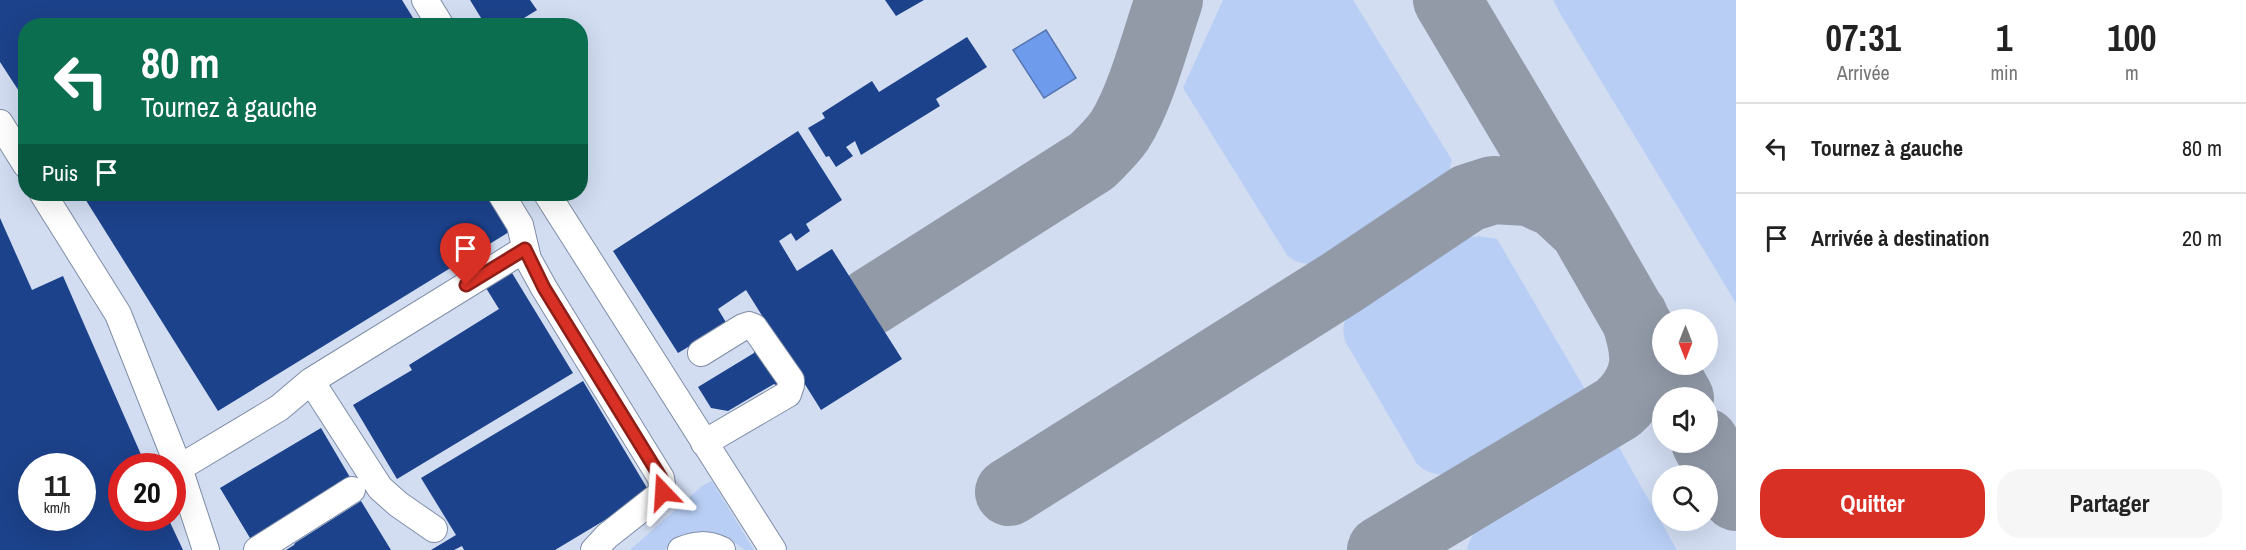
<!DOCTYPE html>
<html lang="fr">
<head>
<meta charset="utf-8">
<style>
  body { margin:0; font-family:"Archivo Narrow",sans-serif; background:#f6f6f6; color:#222; height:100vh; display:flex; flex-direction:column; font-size:22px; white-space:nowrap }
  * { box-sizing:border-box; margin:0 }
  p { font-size:20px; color:#767676 }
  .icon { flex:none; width:33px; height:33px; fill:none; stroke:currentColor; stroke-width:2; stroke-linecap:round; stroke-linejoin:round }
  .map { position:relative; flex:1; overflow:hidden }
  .details { display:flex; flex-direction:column; background:#fff; width:510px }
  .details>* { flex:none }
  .hud { position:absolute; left:18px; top:18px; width:570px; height:183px; border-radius:24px; box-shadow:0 6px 24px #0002; background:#0b6e4f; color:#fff; overflow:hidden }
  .needle { width:39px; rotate:180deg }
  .tools { position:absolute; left:1652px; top:309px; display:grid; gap:12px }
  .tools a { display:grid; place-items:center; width:66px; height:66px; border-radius:50%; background:#fff; box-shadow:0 6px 24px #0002; font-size:30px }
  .speed { position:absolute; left:18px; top:453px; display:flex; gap:12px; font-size:30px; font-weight:700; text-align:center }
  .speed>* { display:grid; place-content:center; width:78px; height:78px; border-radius:50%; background:#fff; box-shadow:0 6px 24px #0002; line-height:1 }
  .speed small { font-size:15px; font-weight:400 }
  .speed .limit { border:9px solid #d22; background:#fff; color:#111 }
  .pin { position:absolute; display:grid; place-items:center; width:51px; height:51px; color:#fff; margin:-62px -26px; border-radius:50% 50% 50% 0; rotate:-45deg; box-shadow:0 0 6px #0007 }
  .pin .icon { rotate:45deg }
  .me { position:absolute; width:66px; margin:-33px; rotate:340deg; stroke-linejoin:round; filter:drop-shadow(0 0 4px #0008) }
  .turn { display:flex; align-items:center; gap:21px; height:126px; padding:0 24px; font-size:27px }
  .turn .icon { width:78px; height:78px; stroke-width:2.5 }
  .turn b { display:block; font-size:42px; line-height:51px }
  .then { display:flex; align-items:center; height:57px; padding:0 24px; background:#0003; gap:12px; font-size:22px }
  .eta { display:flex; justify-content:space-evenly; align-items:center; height:102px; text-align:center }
  .eta b { font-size:36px; font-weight:700; line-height:42px }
  .button { display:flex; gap:12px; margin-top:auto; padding:12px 24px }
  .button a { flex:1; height:69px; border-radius:24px; background:#d93025; color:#fff; font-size:24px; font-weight:700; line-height:69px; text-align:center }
  .button a+a { background:#f6f6f6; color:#222 }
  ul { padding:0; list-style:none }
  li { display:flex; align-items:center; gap:18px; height:90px; padding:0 24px; border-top:2px solid #e0e0e0 }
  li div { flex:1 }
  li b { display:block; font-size:22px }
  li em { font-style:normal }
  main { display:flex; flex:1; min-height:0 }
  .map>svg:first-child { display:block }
</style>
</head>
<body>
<main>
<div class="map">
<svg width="1736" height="550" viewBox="0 0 1736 550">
  <rect width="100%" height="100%" fill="#e3edfe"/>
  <path fill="#d2ddf2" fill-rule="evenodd" d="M 0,0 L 1736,0 L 1736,550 L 0,550 ZM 26,26 L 580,26 L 580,194 L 26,194 ZM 1662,320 L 1707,320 L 1707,364 L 1662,364 ZM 1662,398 L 1707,398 L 1707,442 L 1662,442 ZM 32,466 L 82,466 L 82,518 L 32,518 ZM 122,466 L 172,466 L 172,518 L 122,518 ZM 1662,476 L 1707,476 L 1707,520 L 1662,520 Z"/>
  <path fill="#b8cef5" d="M 1223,0 L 1353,0 L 1452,160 L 1447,178 L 1439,187 L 1318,263 C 1305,265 1296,263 1287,255 L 1183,88 Z
    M 1553,0 L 1736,0 L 1736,303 L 1561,15 Z
    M 1478,236 L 1497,239 L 1586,391 L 1579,398 L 1449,473 C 1436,476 1427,473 1417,464 L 1345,341 C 1343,332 1342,323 1348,315 C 1356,302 1442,250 1460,241 C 1466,238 1471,237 1478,236 Z
    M 1616,442 L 1677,550 L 1468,550 L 1467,547 L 1480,520 Z
    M 712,481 L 754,550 L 745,550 L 728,538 L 713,532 L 698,532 L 681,539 L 664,550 L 630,550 L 702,486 Z"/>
  <path fill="#6f9bec" stroke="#5677b2" stroke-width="1.5" d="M 1046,30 L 1076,78 L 1044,98 L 1013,50 Z"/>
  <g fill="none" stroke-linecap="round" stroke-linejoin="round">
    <path stroke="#929aa8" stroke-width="68" d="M 1447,0 L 1583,229 L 1680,398
      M 870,302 L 1092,161 C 1102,151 1112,142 1120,130 C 1141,97 1156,38 1169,0
      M 1705,442 L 1736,497
      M 1009,492 L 1341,283 L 1468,198 L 1493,190 L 1529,192 L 1556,204 L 1583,229
      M 1381,550 L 1618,408 C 1650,379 1647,354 1634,316"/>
  </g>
  <path fill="#1c428b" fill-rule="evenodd" d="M 0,0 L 402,0 L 418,26 L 26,26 L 26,102 L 0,62 Z
    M 470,0 L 530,0 L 537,10 L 511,26 L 486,26 Z
    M 885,0 L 924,0 L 896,16 Z
    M 967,37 L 987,67 L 936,99 L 940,106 L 861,155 L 855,141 L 846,147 L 853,156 L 836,167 L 829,156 L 826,157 L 808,128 L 825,118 L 822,113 L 872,81 L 879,92 Z
    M 798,131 L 842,200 L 806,224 L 810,231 L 796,241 L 791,233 L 779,241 L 797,271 L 832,249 L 902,359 L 821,410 L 746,290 L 718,309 L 727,324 L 678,353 L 613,251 Z
    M 82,194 L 486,194 L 509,232 L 218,411 Z
    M 0,218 L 32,290 L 63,276 L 146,466 L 122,466 L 122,518 L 168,518 L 183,550 L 0,550 ZM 32,466 L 82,466 L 82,518 L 32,518 Z
    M 512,273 L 573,373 L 397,479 L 353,405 L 412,370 L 409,365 L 499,309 L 486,288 Z
    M 754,345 L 782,385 L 778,386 L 774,384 L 728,411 L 711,408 L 698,387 L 754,353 Z
    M 583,381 L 650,493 L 555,550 L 464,550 L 462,546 L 454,550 L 431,550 L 456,535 L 421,478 Z
    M 321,428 L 351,479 L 250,538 L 220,488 Z
    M 361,501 L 391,550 L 286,550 L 294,545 L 295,543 Z"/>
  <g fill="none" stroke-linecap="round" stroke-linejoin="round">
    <defs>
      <path id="minor" d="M 425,0 L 441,26
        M 0,123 L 26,165
        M 43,194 L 118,314 L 179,468 L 206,550
        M 501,194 L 520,225 L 528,259 L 544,288 L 661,478 L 663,492 L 607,536 L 594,550
        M 547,194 L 773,550
        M 701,353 L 743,327 L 749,325 L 754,327 L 791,380 L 791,385 L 788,394 L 704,443
        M 311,381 L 380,488 L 398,504 L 434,529
        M 179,468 L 279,408 L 311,381 L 525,249
        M 257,550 L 352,490
        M 681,550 C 696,544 707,543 722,550"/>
    </defs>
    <use href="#minor" stroke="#7f8da7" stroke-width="28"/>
    <use href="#minor" stroke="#fff" stroke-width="26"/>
  </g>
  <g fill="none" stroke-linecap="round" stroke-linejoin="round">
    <defs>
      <path id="route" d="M 466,285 L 525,249 L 544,288 L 661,478 L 663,492"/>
    </defs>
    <use href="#route" stroke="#8d1f18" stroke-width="15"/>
    <use href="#route" stroke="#d93025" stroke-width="10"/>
  </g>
</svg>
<div class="tools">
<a><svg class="needle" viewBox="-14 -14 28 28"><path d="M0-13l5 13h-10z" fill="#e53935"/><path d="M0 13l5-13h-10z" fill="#767676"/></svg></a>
<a><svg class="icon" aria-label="sound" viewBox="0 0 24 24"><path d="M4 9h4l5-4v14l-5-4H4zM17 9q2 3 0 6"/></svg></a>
<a><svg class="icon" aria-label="search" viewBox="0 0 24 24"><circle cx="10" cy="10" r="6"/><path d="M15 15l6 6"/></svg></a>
</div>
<div class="speed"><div>11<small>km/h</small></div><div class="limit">20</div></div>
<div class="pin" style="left:466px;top:285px;background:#d93025"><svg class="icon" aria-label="arrive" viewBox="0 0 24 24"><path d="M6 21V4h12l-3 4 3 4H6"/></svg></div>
<svg class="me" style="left:663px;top:492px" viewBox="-20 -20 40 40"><path d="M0-17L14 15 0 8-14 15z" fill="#d93025" stroke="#fff" stroke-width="4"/></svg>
<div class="hud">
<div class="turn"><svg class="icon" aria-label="left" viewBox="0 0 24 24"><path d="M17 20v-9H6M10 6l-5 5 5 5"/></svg><div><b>80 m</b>Tournez à gauche</div></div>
<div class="then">Puis<svg class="icon" aria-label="arrive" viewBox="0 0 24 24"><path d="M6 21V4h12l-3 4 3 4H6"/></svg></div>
</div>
</div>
<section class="details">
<div class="eta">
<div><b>07:31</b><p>Arrivée</p></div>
<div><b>1</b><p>min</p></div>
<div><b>100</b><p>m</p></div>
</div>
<ul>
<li><svg class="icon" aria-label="left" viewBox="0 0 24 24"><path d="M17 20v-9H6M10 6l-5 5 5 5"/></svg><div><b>Tournez à gauche</b></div><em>80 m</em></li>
<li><svg class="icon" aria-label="arrive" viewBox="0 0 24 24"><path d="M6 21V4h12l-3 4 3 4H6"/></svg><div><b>Arrivée à destination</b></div><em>20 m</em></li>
</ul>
<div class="button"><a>Quitter</a><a>Partager</a></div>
</section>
</main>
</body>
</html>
